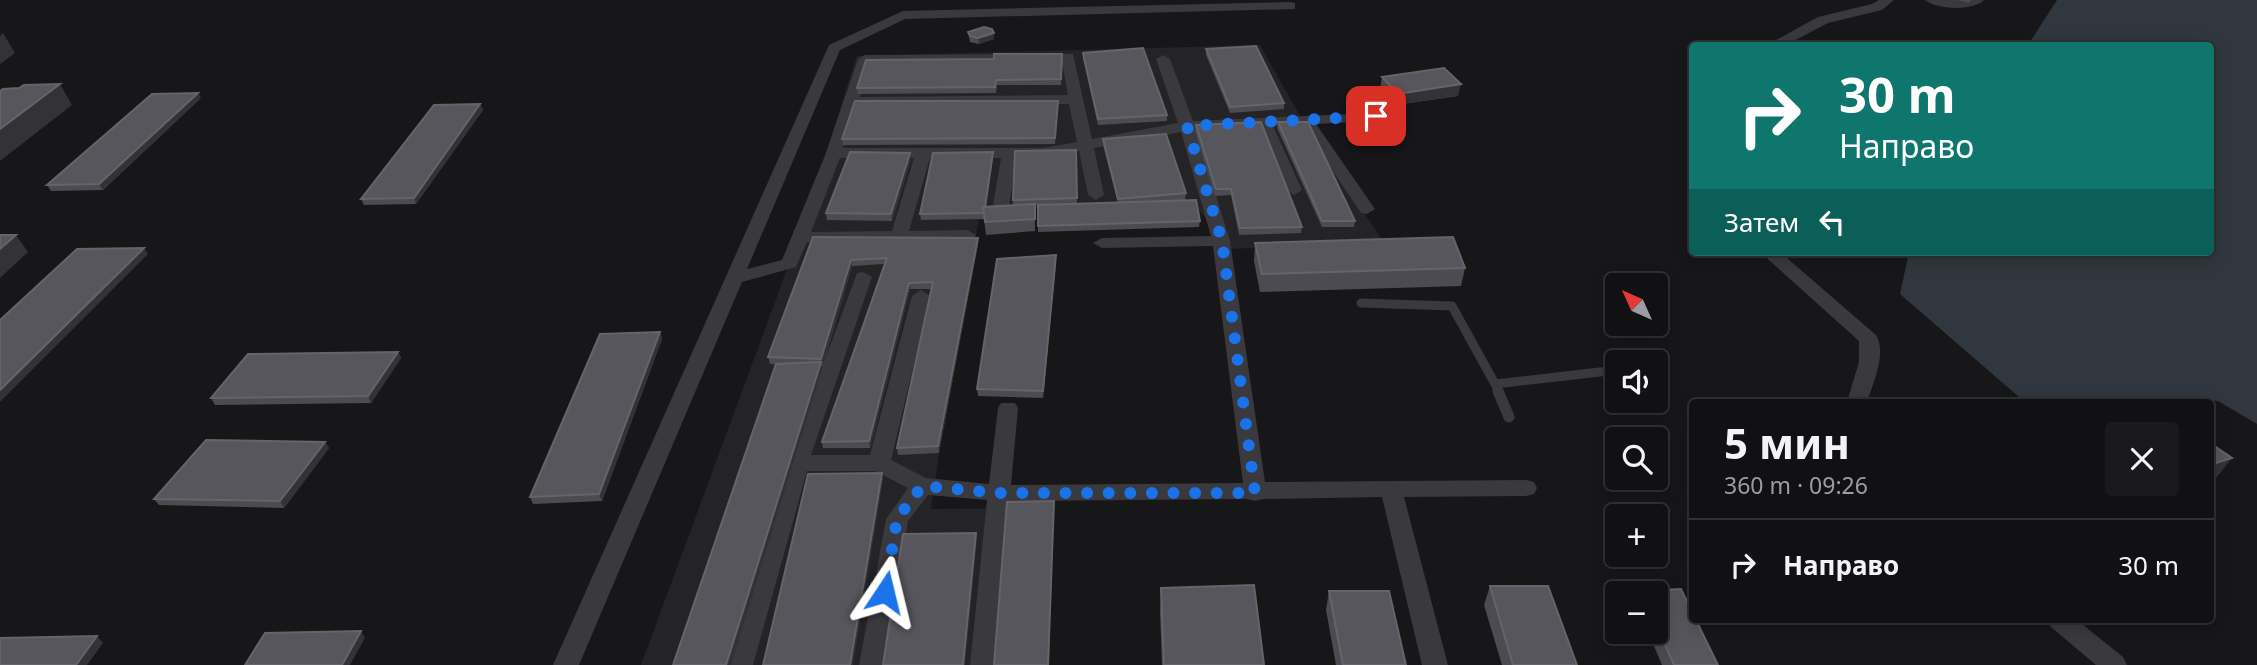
<!DOCTYPE html>
<html lang="ru">
<head>
<meta charset="utf-8">
<style>
  body { margin:0; font-family:"Noto Sans",sans-serif; background:#1a1a1c; color:#f1f3f6; height:100vh; display:flex; flex-direction:column; font-size:26px; white-space:nowrap }
  * { box-sizing:border-box; margin:0 }
  p { font-size:23px; color:#9c9da0 }
  .icon { flex:none; width:38px; height:38px; fill:none; stroke:currentColor; stroke-width:2; stroke-linecap:round; stroke-linejoin:round }
  .map { position:relative; flex:1; overflow:hidden }
  .side { position:absolute; left:1689px; top:399px; width:525px; height:224px; display:flex; flex-direction:column; background:#111113; border-radius:7px; box-shadow:0 4px 18px #0003,0 0 0 2px #303133 }
  .side>* { flex:none }
  .hud { position:absolute; left:1689px; top:42px; width:525px; height:214px; border-radius:7px; box-shadow:0 4px 18px #0003,0 0 0 2px #303133; background:#0f766e; color:#fff; overflow:hidden }
  .needle { width:46px; rotate:315deg }
  .buttons { position:absolute; left:1605px; top:273px; display:grid; gap:14px }
  .buttons a { display:grid; place-items:center; width:63px; height:63px; border-radius:7px; background:#111113; box-shadow:0 4px 18px #0003,0 0 0 2px #303133; font-size:35px }
  .pin { position:absolute; display:grid; place-items:center; width:60px; height:60px; color:#fff; margin:-30px; border-radius:14px; box-shadow:0 4px 10px #0006 }
  .me { position:absolute; width:77px; margin:-38px; rotate:10deg; stroke-linejoin:round; filter:drop-shadow(0 0 5px #0008) }
  .turn { display:flex; align-items:center; gap:24px; height:147px; padding:0 35px; font-size:32px }
  .turn .icon { width:91px; height:91px; stroke-width:2.5 }
  .turn b { display:block; font-size:49px; line-height:60px }
  .then { display:flex; align-items:center; height:66px; padding:0 35px; background:#0003; gap:14px; font-size:26px }
  .round { display:grid; place-items:center; flex:none; width:74px; height:74px; border-radius:7px; background:#1a1a1c }
  .head { display:flex; align-items:center; justify-content:space-between; height:119px; padding:0 35px }
  h1 { font-size:42px; font-weight:700; line-height:52px }
  ul { padding:0; list-style:none }
  li { display:flex; align-items:center; gap:21px; height:91px; padding:0 35px; border-top:2px solid #303133 }
  li div { flex:1 }
  li b { display:block; font-size:26px }
  li em { font-style:normal }
  .map>svg:first-child { display:block }
</style>
</head>
<body>
<div class="map">
<svg width="2257" height="665" viewBox="0 0 2257 665">
  <rect width="100%" height="100%" fill="#171719"/>
  <path fill="#242326" d="M 1260,45 L 1307,128 L 1383,241 L 1232,249 L 1195,206 L 1035,209 L 979,220 L 957,328 L 931,509 L 1054,508 L 1049,665 L 641,665 L 796,245 L 857,56 Z"/>
  <path fill="#31373e" d="M 2057,0 L 2257,0 L 2257,424 L 2218,401 L 2019,397 L 1900,294 L 1909,252 L 2210,252 L 2210,46 L 2028,45 Z"/>
  <g fill="none" stroke-linecap="round" stroke-linejoin="round">
    <path stroke="#39393e" stroke-width="9" d="M 1361,303 L 1452,306 L 1495,384 L 1617,370
      M 1495,384 L 1499,392"/>
    <path stroke="#39393e" stroke-width="11" d="M 1498,391 L 1509,417"/>
    <path fill="#39393e" fill-rule="evenodd" d="M 1879,0 L 1894,0 L 1882,10 L 1828,23 L 1784,46 L 1765,46 L 1818,17 L 1872,4 Z
      M 1925,0 L 1984,0 C 1973,11 1937,10 1925,0 Z
      M 1290,2 L 1295,3 L 1295,9 L 905,19 L 840,50 L 747,269 L 782,260 L 826,153 L 858,59 L 865,55 L 1073,54 L 1092,139 L 1178,123 L 1156,59 L 1163,55 L 1170,59 L 1193,121 L 1397,112 L 1400,115 L 1397,118 L 1392,120 L 1316,124 L 1375,209 L 1367,214 L 1361,213 L 1301,124 L 1273,126 L 1302,190 L 1294,195 L 1286,190 L 1258,127 L 1196,130 L 1230,241 L 1265,482 L 1526,480 L 1534,482 L 1537,488 L 1534,494 L 1526,496 L 1404,497 L 1448,665 L 1422,665 L 1382,497 L 1263,499 L 1255,501 L 1247,499 L 1009,501 L 996,665 L 970,665 L 987,500 L 928,495 L 908,521 L 885,665 L 859,665 L 886,519 L 908,488 L 875,471 L 807,471 L 753,665 L 727,665 L 787,463 L 857,273 L 863,272 L 872,277 L 811,455 L 870,455 L 912,296 L 921,290 L 930,296 L 891,460 L 926,478 L 989,484 L 998,408 L 1001,403 L 1015,403 L 1018,408 L 1011,485 L 1243,483 L 1213,246 L 1102,248 L 1093,243 L 1102,238 L 1211,236 L 1181,132 L 1094,148 L 1104,195 L 1096,200 L 1088,195 L 1079,151 L 1044,158 L 1017,158 L 1008,211 L 1000,216 L 992,211 L 1001,158 L 930,158 L 909,231 L 967,230 L 976,235 L 973,239 L 807,242 L 796,267 L 742,282 L 579,665 L 553,665 L 829,45 L 903,11 ZM 1062,61 L 1068,95 L 860,97 L 871,63 ZM 1069,104 L 1077,142 L 1044,148 L 843,148 L 857,106 ZM 840,158 L 914,158 L 892,231 L 811,232 Z
      M 1760,252 L 1780,252 L 1876,335 C 1887,354 1873,383 1867,402 L 1847,402 L 1859,362 L 1859,341 Z
      M 2048,620 L 2077,620 L 2123,657 L 2127,665 L 2096,665 L 2051,627 Z"/>
  </g>
  <path fill="#4c4b51" d="M 1958,0 L 1971,0 L 1969,3 Z
    M 968,32 L 994,39 L 979,44 L 970,42 Z
    M 1206,49 L 1284,103 L 1284,109 L 1230,113 L 1206,55 Z
    M 1083,53 L 1167,115 L 1167,121 L 1098,125 L 1083,59 Z
    M 1063,59 L 1061,85 L 997,85 L 996,93 L 858,94 L 857,88 Z
    M 1382,77 L 1458,96 L 1396,105 L 1380,89 Z
    M 201,98 L 103,190 L 51,191 L 47,185 Z
    M 1058,101 L 1055,144 L 843,145 L 842,139 Z
    M 480,104 L 483,110 L 416,204 L 364,205 L 361,199 Z
    M 1278,122 L 1355,221 L 1354,227 L 1322,227 L 1277,128 Z
    M 1196,125 L 1302,227 L 1301,233 L 1239,235 L 1231,195 L 1215,196 L 1195,131 Z
    M 1103,139 L 1186,193 L 1185,200 L 1167,201 L 1200,221 L 1199,227 L 1038,232 L 1038,205 L 1035,205 L 1035,231 L 986,235 L 984,219 L 921,220 L 920,214 L 993,158 L 986,207 L 1013,205 L 1013,200 L 1076,150 L 1077,204 L 1118,203 L 1103,145 Z
    M 911,159 L 892,221 L 827,220 L 826,213 Z
    M 813,237 L 978,244 L 939,453 L 898,455 L 897,448 L 931,289 L 910,289 L 870,448 L 823,448 L 822,442 L 884,264 L 852,266 L 823,366 L 822,366 L 822,369 L 770,364 L 768,357 Z
    M 1255,243 L 1465,268 L 1461,286 L 1260,292 L 1254,261 Z
    M 1056,262 L 1043,398 L 978,396 L 977,389 Z
    M 660,332 L 662,339 L 602,501 L 533,504 L 530,497 Z
    M 398,352 L 401,358 L 371,403 L 215,405 L 211,398 Z
    M 325,442 L 329,448 L 284,508 L 159,505 L 154,499 Z
    M 1490,586 L 1577,665 L 1502,665 L 1484,605 Z
    M 1161,588 L 1264,665 L 1162,665 L 1160,612 Z
    M 1681,589 L 1692,612 L 1692,620 L 1696,620 L 1718,665 L 1662,665 L 1648,632 L 1656,632 L 1656,593 L 1640,593 L 1640,591 Z
    M 1329,591 L 1406,665 L 1336,665 L 1326,610 Z"/>
  <path fill="#333236" d="M 3,33 L 15,53 L 0,64 L 0,36 Z
    M 994,33 L 994,39 L 979,44 L 978,38 Z
    M 60,84 L 72,105 L 0,161 L 0,129 Z
    M 1461,84 L 1458,96 L 1396,105 L 1398,94 Z
    M 198,93 L 201,98 L 103,190 L 99,184 Z
    M 480,104 L 483,110 L 416,204 L 414,198 Z
    M 993,152 L 993,158 L 984,219 L 984,213 Z
    M 910,153 L 911,159 L 892,221 L 891,214 Z
    M 16,235 L 28,252 L 0,278 L 0,249 Z
    M 978,238 L 978,244 L 939,453 L 938,446 Z
    M 144,248 L 148,254 L 0,402 L 0,390 Z
    M 1056,255 L 1056,262 L 1043,398 L 1043,391 Z
    M 851,260 L 852,266 L 823,366 L 821,359 Z
    M 909,283 L 910,289 L 870,448 L 869,441 Z
    M 660,332 L 662,339 L 602,501 L 599,494 Z
    M 398,352 L 401,358 L 371,403 L 368,396 Z
    M 821,362 L 822,369 L 731,665 L 726,665 Z
    M 325,442 L 329,448 L 284,508 L 280,501 Z
    M 2232,458 L 2217,477 L 2210,479 L 2210,465 Z
    M 882,473 L 883,480 L 853,665 L 850,665 Z
    M 1054,501 L 1049,665 L 1048,665 Z
    M 976,533 L 977,539 L 965,665 L 963,665 Z
    M 361,631 L 365,638 L 350,665 L 342,665 Z
    M 97,636 L 103,643 L 87,665 L 76,665 Z"/>
  <path fill="#56565c" stroke="#64646a" stroke-width="2" d="M 984,27 L 992,29 L 994,33 L 978,38 L 970,36 L 968,32 Z
    M 1256,46 L 1284,103 L 1230,107 L 1206,49 Z
    M 1143,48 L 1167,115 L 1098,119 L 1083,53 Z
    M 994,54 L 1062,54 L 1061,79 L 996,80 L 995,87 L 857,88 L 866,60 L 994,59 Z
    M 1444,68 L 1461,84 L 1398,94 L 1382,77 Z
    M 60,84 L 0,129 L 0,91 L 3,89 L 19,88 L 24,85 Z
    M 198,93 L 99,184 L 47,185 L 152,94 Z
    M 855,101 L 1058,101 L 1055,138 L 842,139 Z
    M 480,104 L 414,198 L 361,199 L 434,105 Z
    M 1261,122 L 1302,227 L 1240,228 L 1231,189 L 1216,189 L 1196,125 Z
    M 1278,122 L 1308,122 L 1355,221 L 1322,221 Z
    M 1166,134 L 1186,193 L 1118,199 L 1103,139 Z
    M 1076,150 L 1077,198 L 1013,200 L 1015,151 Z
    M 850,152 L 910,153 L 891,214 L 826,213 Z
    M 993,152 L 985,207 L 983,207 L 984,213 L 920,214 L 933,153 Z
    M 1196,200 L 1200,221 L 1038,226 L 1038,205 Z
    M 1035,204 L 1035,219 L 985,222 L 983,207 Z
    M 0,235 L 16,235 L 0,249 Z
    M 813,237 L 978,238 L 938,446 L 897,448 L 933,282 L 909,283 L 869,441 L 822,442 L 887,258 L 851,260 L 821,359 L 768,357 Z
    M 1453,237 L 1465,268 L 1262,274 L 1255,243 Z
    M 144,248 L 0,390 L 0,320 L 77,249 Z
    M 1056,255 L 1043,391 L 977,389 L 997,259 Z
    M 660,332 L 599,494 L 530,497 L 600,334 Z
    M 398,352 L 368,396 L 211,398 L 248,354 Z
    M 821,362 L 726,665 L 673,665 L 776,364 Z
    M 206,440 L 325,442 L 280,501 L 154,499 Z
    M 2210,443 L 2232,458 L 2210,465 Z
    M 882,473 L 850,665 L 763,665 L 808,474 Z
    M 1054,501 L 1048,665 L 994,665 L 1007,502 Z
    M 976,533 L 963,665 L 883,665 L 903,534 Z
    M 1254,585 L 1264,665 L 1164,665 L 1161,588 Z
    M 1490,586 L 1548,586 L 1577,665 L 1513,665 Z
    M 1681,589 L 1692,612 L 1692,620 L 1696,620 L 1718,665 L 1674,665 L 1656,624 L 1656,593 L 1642,593 L 1640,591 Z
    M 1329,591 L 1389,591 L 1406,665 L 1343,665 Z
    M 361,631 L 342,665 L 245,665 L 265,633 Z
    M 97,636 L 76,665 L 0,665 L 0,638 Z"/>
  <g fill="none" stroke-linecap="round" stroke-linejoin="round">
    <path stroke="#1a73e8" stroke-width="12" stroke-dasharray="0 21.6" d="M 885,592 L 897,519 L 922,486 L 999,493 L 1255,493 L 1222,241 L 1187,126 L 1376,116"/>
  </g>
</svg>
<div class="buttons">
<a><svg class="needle" viewBox="-14 -14 28 28"><path d="M0-13l5 13h-10z" fill="#e53935"/><path d="M0 13l5-13h-10z" fill="#9c9da0"/></svg></a>
<a><svg class="icon" aria-label="sound" viewBox="0 0 24 24"><path d="M4 9h4l5-4v14l-5-4H4zM17 9q2 3 0 6"/></svg></a>
<a><svg class="icon" aria-label="search" viewBox="0 0 24 24"><circle cx="10" cy="10" r="6"/><path d="M15 15l6 6"/></svg></a>
<a>+</a>
<a>−</a>
</div>
<div class="pin" style="left:1376px;top:116px;background:#d93025"><svg class="icon" aria-label="arrive" viewBox="0 0 24 24"><path d="M6 21V4h12l-3 4 3 4H6"/></svg></div>
<svg class="me" style="left:885px;top:592px" viewBox="-20 -20 40 40"><path d="M0-17L14 15 0 8-14 15z" fill="#1a73e8" stroke="#fff" stroke-width="4"/></svg>
<div class="hud">
<div class="turn"><svg class="icon" aria-label="right" viewBox="0 0 24 24"><path d="M7 20v-9h11M14 6l5 5-5 5"/></svg><div><b>30 m</b>Направо</div></div>
<div class="then">Затем<svg class="icon" aria-label="left" viewBox="0 0 24 24"><path d="M17 20v-9H6M10 6l-5 5 5 5"/></svg></div>
</div>
<section class="side">
<div class="head"><div><h1>5 мин</h1><p>360 m · 09:26</p></div><a class="round"><svg class="icon" aria-label="close" viewBox="0 0 24 24"><path d="M6 6l12 12M18 6L6 18"/></svg></a></div>
<ul>
<li><svg class="icon" aria-label="right" viewBox="0 0 24 24"><path d="M7 20v-9h11M14 6l5 5-5 5"/></svg><div><b>Направо</b></div><em>30 m</em></li>
</ul>
</section>
</div>
</body>
</html>
